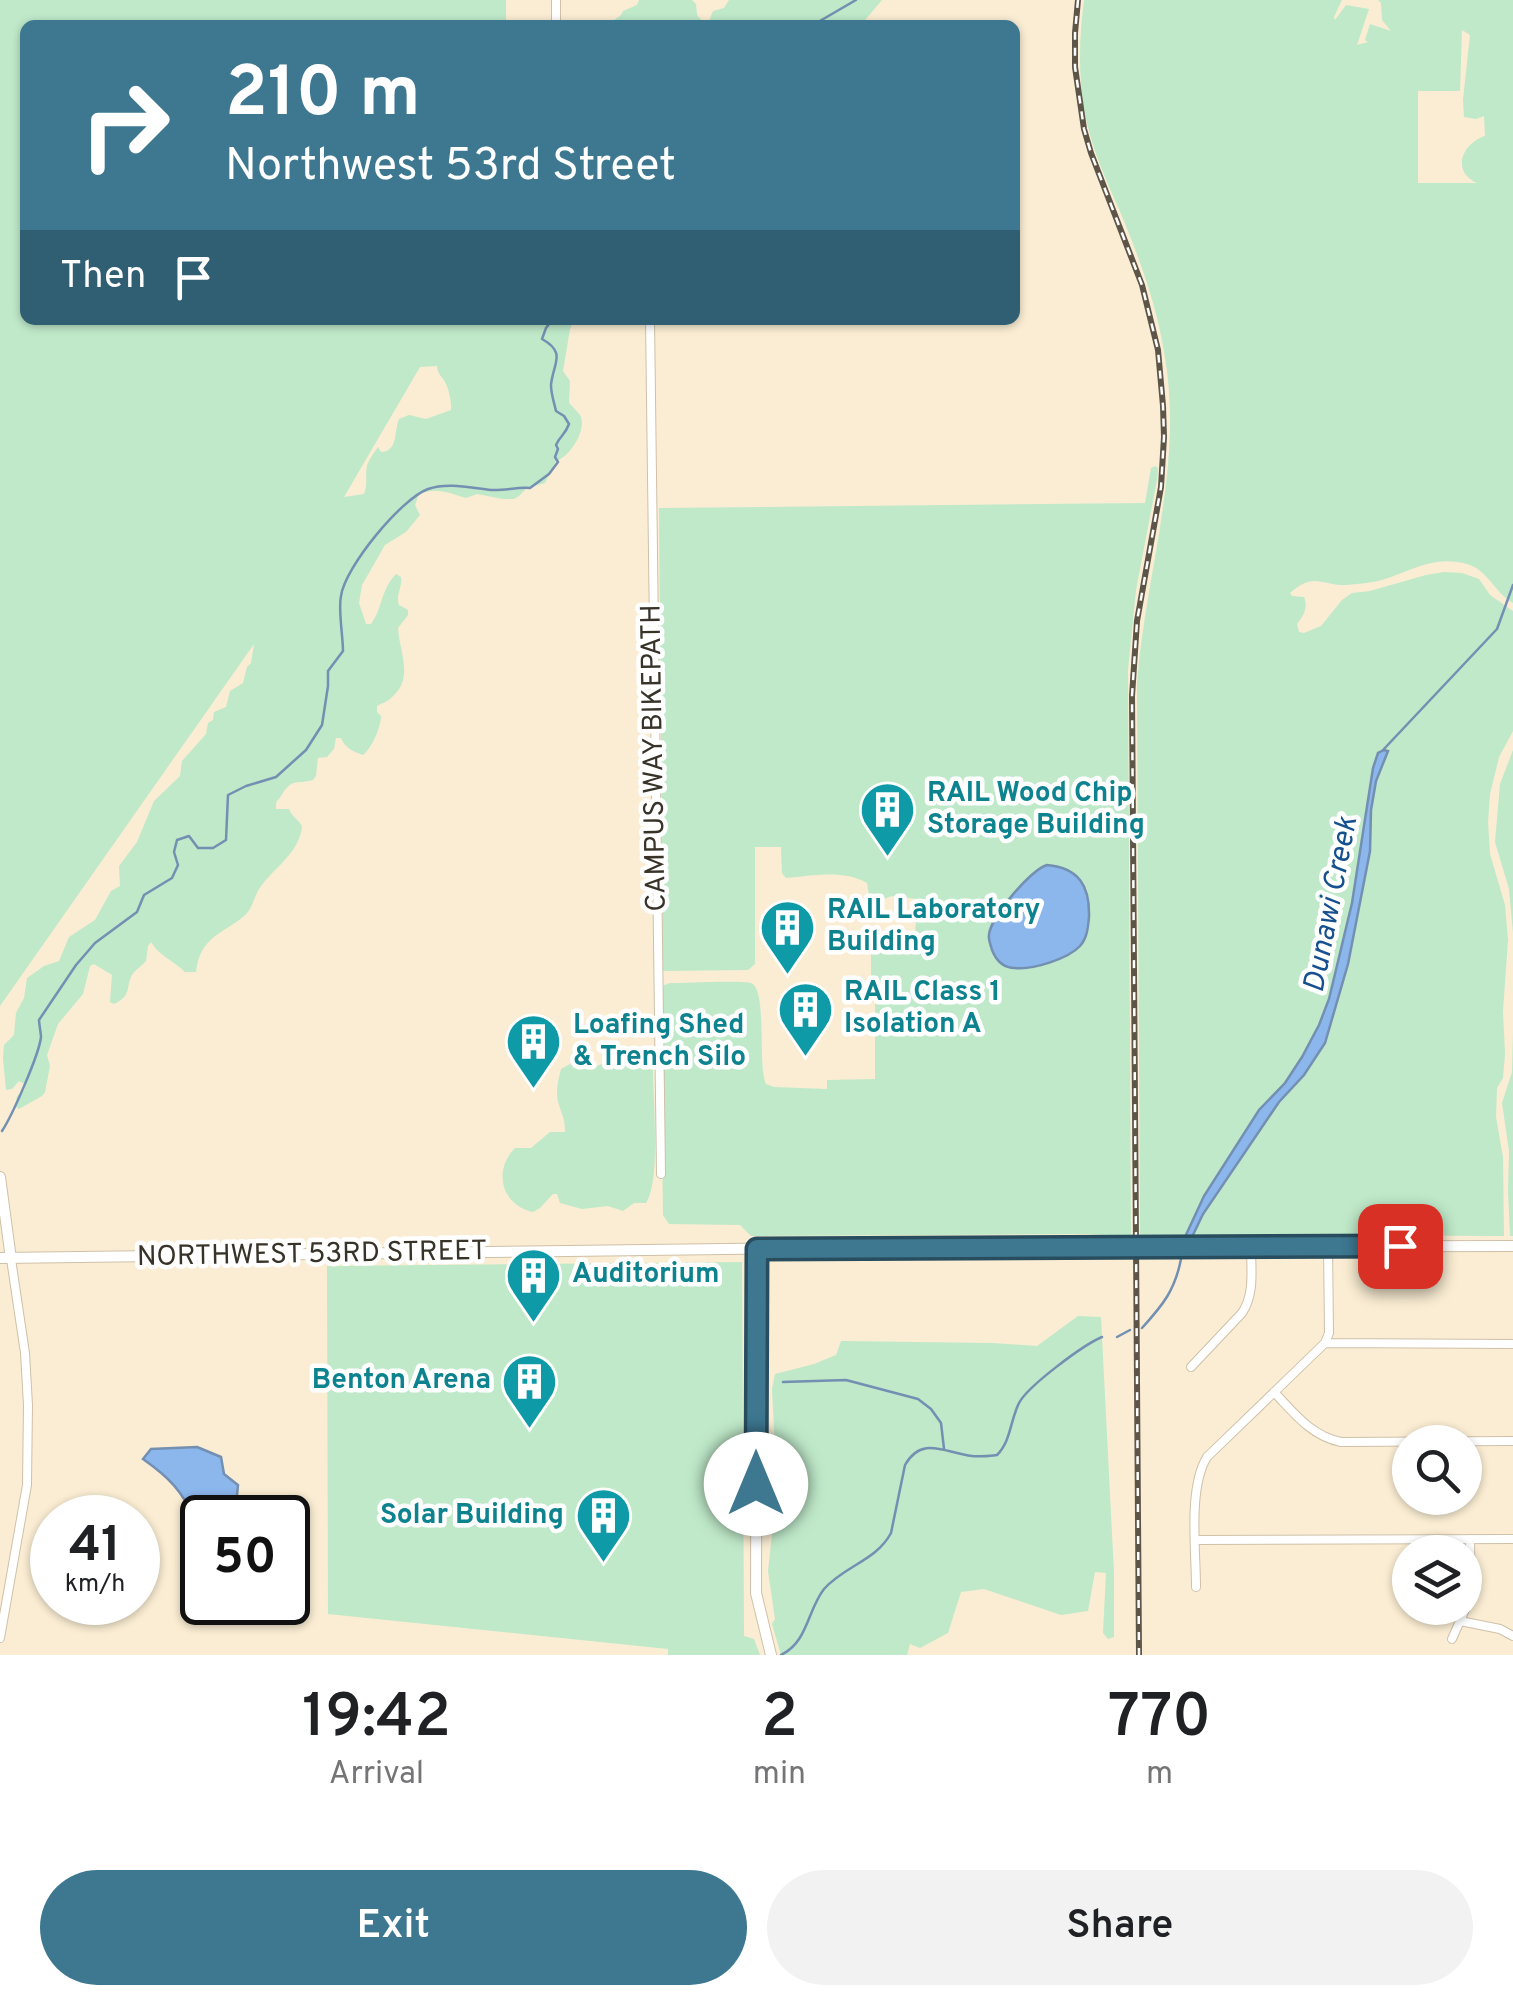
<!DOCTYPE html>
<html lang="en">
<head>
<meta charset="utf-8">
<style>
  body { margin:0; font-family:Overpass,sans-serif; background:#f2f2f2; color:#202124; height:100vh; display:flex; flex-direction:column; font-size:38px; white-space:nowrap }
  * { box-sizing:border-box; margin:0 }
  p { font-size:32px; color:#757577 }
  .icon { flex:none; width:55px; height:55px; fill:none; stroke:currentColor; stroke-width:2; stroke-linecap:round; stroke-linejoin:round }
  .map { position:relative; height:1655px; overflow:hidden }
  .panel { display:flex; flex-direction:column; background:#fff; flex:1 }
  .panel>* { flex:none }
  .hud { position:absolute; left:20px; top:20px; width:1000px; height:305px; border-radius:15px; box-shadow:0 2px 8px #0004; background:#3d7790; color:#fff; overflow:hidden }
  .controls { position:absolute; left:1392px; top:1425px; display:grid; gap:20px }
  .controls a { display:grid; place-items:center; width:90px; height:90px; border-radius:50%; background:#fff; box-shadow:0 2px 8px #0004; font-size:50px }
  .speed { position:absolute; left:30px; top:1495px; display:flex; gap:20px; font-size:50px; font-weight:700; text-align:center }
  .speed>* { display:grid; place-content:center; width:130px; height:130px; border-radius:50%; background:#fff; box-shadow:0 2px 8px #0004; line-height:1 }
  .speed small { font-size:25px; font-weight:400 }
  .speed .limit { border:5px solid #111; border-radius:15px; background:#fff; color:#111 }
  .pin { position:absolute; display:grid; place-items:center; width:85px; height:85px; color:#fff; margin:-42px; border-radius:20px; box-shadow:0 5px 15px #0006 }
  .me { position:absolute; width:110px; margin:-55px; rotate:0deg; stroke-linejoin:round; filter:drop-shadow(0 0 8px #0008) }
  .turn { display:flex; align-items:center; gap:35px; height:210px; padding:0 40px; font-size:45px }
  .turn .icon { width:130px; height:130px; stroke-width:2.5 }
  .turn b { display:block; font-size:70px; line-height:85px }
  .then { display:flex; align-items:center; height:95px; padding:0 40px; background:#0003; gap:20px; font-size:38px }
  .eta { display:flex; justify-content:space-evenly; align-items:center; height:170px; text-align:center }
  .eta b { font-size:60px; font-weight:600; line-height:70px }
  .button { display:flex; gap:20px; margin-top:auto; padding:20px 40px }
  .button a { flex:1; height:115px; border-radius:60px; background:#3d7790; color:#fff; font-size:40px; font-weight:600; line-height:115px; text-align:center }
  .button a+a { background:#f2f2f2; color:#202124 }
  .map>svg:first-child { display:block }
</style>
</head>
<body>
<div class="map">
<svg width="1513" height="1655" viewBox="0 0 1513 1655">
  <rect width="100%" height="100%" fill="#faedd3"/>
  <path fill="#bfe9c9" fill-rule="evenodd" d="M 0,0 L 506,0 L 506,25 L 25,25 L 25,320 L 574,320 L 570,329 L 563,371 L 570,381 L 569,403 C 571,405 580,414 581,417 C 586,432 569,457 556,461 L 545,483 L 527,488 L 519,496 L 514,499 L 503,499 L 477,494 L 466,498 C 449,493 437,487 419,494 L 415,505 L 420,515 L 406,532 L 385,545 L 362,585 L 359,603 L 366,624 L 371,624 C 382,610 381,589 396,574 L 401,577 C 403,587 395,595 399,605 L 408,610 L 408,615 L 398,628 C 399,651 415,679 391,698 C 387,702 382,703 377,706 L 377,712 L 381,716 C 381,727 372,748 363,755 C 354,752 345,748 341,738 L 336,738 L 334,749 L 327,757 L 318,758 L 316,776 L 313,780 C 294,785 293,777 281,796 C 275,805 277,797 276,809 L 289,809 C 292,817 298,819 302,826 C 300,853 273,868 259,889 C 254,897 252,910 244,916 C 221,935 200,937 196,972 L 185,972 C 174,961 158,955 151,942 L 148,946 L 146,961 C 143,965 138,968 134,972 C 124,985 134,995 114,1004 L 110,1002 L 112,975 L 94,964 L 90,966 L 83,994 L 58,1024 L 47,1055 L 50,1066 L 45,1092 L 42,1096 L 19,1109 L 15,1106 L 17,1096 L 25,1089 L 24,1084 L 19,1081 L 12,1089 L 6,1090 L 3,1059 L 4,1045 L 14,1035 L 16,1013 L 24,998 L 27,978 L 44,966 L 59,961 L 69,937 L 95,920 L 111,891 L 120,886 L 119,866 L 137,842 L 154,801 L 180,776 L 182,761 L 206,734 L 208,723 L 213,720 L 214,712 L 226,707 L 230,691 L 243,683 L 247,667 L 251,663 L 254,644 L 0,1006 ZM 437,366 C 438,376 442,375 446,384 C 449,390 452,404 451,410 L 426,419 L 409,415 L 399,419 C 394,431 398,452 381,452 L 378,447 C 374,453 369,459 367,466 C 365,476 368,484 364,494 L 344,497 L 420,367 Z
    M 639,0 L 692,0 L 696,4 L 697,15 L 704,23 L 709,21 L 713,11 L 724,8 L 729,0 L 882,0 L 861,25 L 607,25 L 621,15 L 623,11 L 637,5 Z
    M 1084,0 L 1342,0 L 1334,17 L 1335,20 L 1346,5 L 1369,9 L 1357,45 L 1368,42 L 1365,40 L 1370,24 L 1391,31 L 1382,20 L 1381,3 L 1378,0 L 1513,0 L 1513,603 C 1493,591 1488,570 1467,564 C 1433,554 1408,573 1378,581 C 1369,583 1357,584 1347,585 C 1321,586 1315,571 1290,593 L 1292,596 L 1304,597 C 1308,608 1304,615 1297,624 L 1299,632 L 1304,633 L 1321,626 L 1342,600 L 1352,593 L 1370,591 L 1426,575 L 1444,572 L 1462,573 L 1479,579 L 1490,595 L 1513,611 L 1513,731 L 1499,757 L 1490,794 L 1488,822 L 1490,854 L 1505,905 L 1508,940 L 1503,1011 L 1505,1054 L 1503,1078 L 1497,1088 L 1496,1117 L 1503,1157 L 1504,1236 L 1272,1235 L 1192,1237 L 1203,1214 L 1279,1102 L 1304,1075 L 1325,1043 L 1348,964 L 1370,851 L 1371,810 L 1376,781 L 1387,751 L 1384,750 L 1361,837 L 1360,865 L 1352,903 L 1329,999 L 1319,1025 L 1302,1057 L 1285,1083 L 1259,1110 L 1204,1196 L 1185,1237 L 1142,1237 L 1140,1234 L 1137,684 C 1145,573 1185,464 1164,352 C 1157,307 1141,263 1124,221 C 1109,186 1092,151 1085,114 C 1078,76 1079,38 1084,0 ZM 1462,30 L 1470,35 L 1463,100 L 1464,117 L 1476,119 L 1484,116 L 1485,136 C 1462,143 1451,172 1477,183 L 1418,183 L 1418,91 L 1460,91 Z
    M 1155,466 L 1158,468 L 1157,480 L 1136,590 L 1128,670 L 1131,1237 L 1087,1234 L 751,1236 L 740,1225 L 669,1224 L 663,1215 L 660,991 L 662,986 L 670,983 C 684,983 742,980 751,983 C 768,990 757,1065 766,1084 L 774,1087 L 827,1089 L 827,1080 L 875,1079 L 875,986 L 871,985 L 871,950 L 875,949 L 874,936 L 915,937 L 917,899 L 892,896 L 875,902 L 870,901 L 867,883 C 844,869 811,876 786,878 L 782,873 L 781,847 L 755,847 L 755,964 L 748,970 L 663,971 L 659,508 L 1145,503 L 1151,468 ZM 1080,879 L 1087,890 L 1089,913 L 1043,965 L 1014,969 Z
    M 1513,750 L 1513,933 L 1509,889 L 1495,842 L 1500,784 Z
    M 1513,1032 L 1513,1236 L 1510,1236 L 1508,1192 L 1509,1151 L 1502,1103 L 1512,1072 Z
    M 629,1054 L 641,1054 L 651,1060 L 653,1070 C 653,1100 661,1180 646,1203 L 634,1203 L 623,1211 L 608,1206 L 582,1209 L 560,1203 L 557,1194 L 553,1194 L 540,1208 L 533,1212 C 501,1205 493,1170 515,1148 L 531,1148 L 550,1132 L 565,1132 C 565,1118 563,1118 559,1105 C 555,1093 558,1081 561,1069 L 572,1063 L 594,1067 Z
    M 742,1262 L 744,1636 L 754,1639 L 760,1655 L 668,1655 L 668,1649 L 328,1614 L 327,1266 Z
    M 1078,1316 L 1101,1317 L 1114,1573 L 1114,1637 L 1108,1639 L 1103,1633 L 1106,1573 L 1095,1572 L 1088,1611 L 1061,1615 L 984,1589 L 961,1592 L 948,1633 L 920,1648 L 910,1644 L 907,1655 L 781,1655 L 772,1624 L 775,1619 L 768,1571 L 777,1489 L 772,1389 L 775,1374 L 814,1364 L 836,1355 L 841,1341 L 992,1343 L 1037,1346 Z"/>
  <path fill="#8cb7ed" stroke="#738fb2" stroke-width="2.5" d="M 1384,750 L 1388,751 L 1376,781 L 1371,810 L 1370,851 L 1348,964 L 1325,1043 L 1304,1075 L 1279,1102 L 1203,1214 L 1192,1237 L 1185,1237 L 1204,1196 L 1259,1110 L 1285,1083 L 1302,1057 L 1319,1025 L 1329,999 L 1352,903 L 1373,768 L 1378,753 Z
    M 1047,865 C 1079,868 1090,886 1089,917 C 1088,928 1087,938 1080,946 C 1068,959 1032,970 1015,968 C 1003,968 996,960 992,950 C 991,946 988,939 989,935 C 990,918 1031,869 1047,865 Z
    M 197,1447 L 221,1457 L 224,1474 L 238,1485 L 236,1506 L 220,1517 L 202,1518 L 202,1522 L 196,1521 C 182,1491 170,1478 143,1459 L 151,1449 Z"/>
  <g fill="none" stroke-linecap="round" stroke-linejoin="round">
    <path stroke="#738fb2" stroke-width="2.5" d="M 813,25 L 856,0
      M 1383,750 L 1497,629 L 1513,585
      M 2,1131 C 12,1116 39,1055 41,1037 C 41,1034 39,1023 39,1020 L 76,965 L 95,943 L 137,912 L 144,895 L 172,878 L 178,865 L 174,852 L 177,840 L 189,836 L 198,848 L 213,848 L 226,840 L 228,795 L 246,786 L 276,777 L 306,750 L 322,725 L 328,686 L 328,671 L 343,651 C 343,636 338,610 341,596 C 345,567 401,499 428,489 C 448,482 471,488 491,490 C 504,491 516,487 530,488 L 549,474 L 558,462 L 555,457 L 558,449 L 556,445 C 560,436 565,435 569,424 L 564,416 L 556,411 C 554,402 551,394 551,385 C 553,363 567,353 542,339 L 546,328 L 552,320
      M 1142,1328 C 1163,1305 1175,1290 1181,1259
      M 1117,1337 L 1130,1330
      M 783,1382 L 846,1380 L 918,1399 L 931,1409 L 941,1423 L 944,1449
      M 781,1655 C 808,1642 807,1611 824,1589 C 844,1566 876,1561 891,1533 L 905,1465 C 922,1435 945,1453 972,1456 C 980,1457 988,1456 997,1455 C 1011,1441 1010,1421 1019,1403 C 1028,1386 1083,1345 1102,1337"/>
    <defs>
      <path id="minor" d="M 556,0 L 556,25
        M 650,320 L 661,1174
        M 1325,1343 L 1513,1344
        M 1191,1367 L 1242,1313 C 1255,1294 1251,1269 1251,1246
        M 1274,1392 C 1294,1413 1311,1436 1341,1442 L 1513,1441
        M 1196,1540 L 1513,1539
        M 1196,1587 C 1196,1550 1188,1488 1207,1457 L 1325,1343 L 1329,1333 L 1328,1246
        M 1460,1621 L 1500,1629 L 1513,1636
        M 0,1638 L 27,1485 L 28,1405 L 25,1353 L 11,1259
        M 1452,1639 L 1471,1596 L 1470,1539"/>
      <path id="major" d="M 0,1177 L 11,1259
        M 757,1249 L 756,1593 L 771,1655
        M 0,1258 L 884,1247 L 1513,1246"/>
    </defs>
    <use href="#minor" stroke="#cec1a8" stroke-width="10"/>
    <use href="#major" stroke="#cec1a8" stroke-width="12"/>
    <use href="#minor" stroke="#fff" stroke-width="8"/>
    <use href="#major" stroke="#fff" stroke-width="10"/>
    <defs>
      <path id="rail" d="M 1078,0 L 1075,33 L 1075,67 L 1084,129 L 1091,153 L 1142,285 L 1158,350 L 1163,406 L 1164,437 L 1161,487 L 1137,621 L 1132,696 L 1139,1655"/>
    </defs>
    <use href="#rail" stroke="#5c5548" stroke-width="6"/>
    <use href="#rail" stroke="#fff" stroke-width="2.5" stroke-dasharray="8" stroke-linecap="butt"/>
  </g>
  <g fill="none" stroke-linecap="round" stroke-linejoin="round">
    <defs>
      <path id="route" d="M 756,1484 L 757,1249 L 1400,1246"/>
    </defs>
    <use href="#route" stroke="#284d5e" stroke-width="25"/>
    <use href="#route" stroke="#3d7790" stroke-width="18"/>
  </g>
  <defs>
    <symbol id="building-pin" viewBox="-11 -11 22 30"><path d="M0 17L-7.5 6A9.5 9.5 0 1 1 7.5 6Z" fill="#0f9aa8" stroke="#fff"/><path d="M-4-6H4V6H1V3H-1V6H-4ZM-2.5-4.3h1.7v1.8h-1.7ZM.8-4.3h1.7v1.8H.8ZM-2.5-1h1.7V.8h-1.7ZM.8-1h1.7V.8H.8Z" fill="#fff"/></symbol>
  </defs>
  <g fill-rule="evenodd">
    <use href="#building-pin" x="856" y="778" width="63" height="86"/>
    <use href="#building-pin" x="756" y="896" width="63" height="86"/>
    <use href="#building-pin" x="774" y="978" width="63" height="86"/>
    <use href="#building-pin" x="502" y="1010" width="63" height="86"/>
    <use href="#building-pin" x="502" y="1244" width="63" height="86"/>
    <use href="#building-pin" x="498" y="1350" width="63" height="86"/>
    <use href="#building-pin" x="572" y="1484" width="63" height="86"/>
  </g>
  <g text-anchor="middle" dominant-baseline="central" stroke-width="9" stroke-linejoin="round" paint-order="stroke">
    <g font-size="28" fill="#383329" stroke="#fff">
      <text transform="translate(655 758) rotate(-91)">CAMPUS WAY BIKEPATH</text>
      <text transform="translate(312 1255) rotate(-1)">NORTHWEST 53RD STREET</text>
    </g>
    <g font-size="28" font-weight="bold" fill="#0d838f" stroke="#fff" text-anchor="start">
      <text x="927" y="794">RAIL Wood Chip<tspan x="927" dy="32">Storage Building</tspan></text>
      <text x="827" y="911">RAIL Laboratory<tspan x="827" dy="32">Building</tspan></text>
      <text x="844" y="993">RAIL Class 1<tspan x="844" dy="32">Isolation A</tspan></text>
      <text x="573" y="1026">Loafing Shed<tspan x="573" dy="32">&amp; Trench Silo</tspan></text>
      <text x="572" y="1275">Auditorium</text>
      <text x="491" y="1381" text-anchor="end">Benton Arena</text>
      <text x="564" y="1516" text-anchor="end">Solar Building</text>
    </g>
    <g font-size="30" font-style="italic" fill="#16508f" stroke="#fff">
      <text transform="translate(1332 905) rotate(-79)">Dunawi Creek</text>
    </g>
  </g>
</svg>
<div class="controls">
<a><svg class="icon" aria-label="search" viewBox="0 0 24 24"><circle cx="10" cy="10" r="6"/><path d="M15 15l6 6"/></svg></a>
<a><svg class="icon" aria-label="layers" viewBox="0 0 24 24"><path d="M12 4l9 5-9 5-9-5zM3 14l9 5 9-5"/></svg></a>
</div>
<div class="speed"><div>41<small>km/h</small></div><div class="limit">50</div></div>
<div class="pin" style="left:1400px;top:1246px;background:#d93025"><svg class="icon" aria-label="arrive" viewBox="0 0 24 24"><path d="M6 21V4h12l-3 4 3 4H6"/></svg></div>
<svg class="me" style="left:756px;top:1484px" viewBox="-20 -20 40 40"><circle r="19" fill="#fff"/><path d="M0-13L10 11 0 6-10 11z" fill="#3d7790"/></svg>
<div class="hud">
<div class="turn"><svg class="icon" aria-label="right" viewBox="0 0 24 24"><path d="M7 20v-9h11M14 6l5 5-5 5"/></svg><div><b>210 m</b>Northwest 53rd Street</div></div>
<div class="then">Then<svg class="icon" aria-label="arrive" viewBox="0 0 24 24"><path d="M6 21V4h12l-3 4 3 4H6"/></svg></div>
</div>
</div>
<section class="panel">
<div class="eta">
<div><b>19:42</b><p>Arrival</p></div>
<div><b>2</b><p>min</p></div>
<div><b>770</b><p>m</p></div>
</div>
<div class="button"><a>Exit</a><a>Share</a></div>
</section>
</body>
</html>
